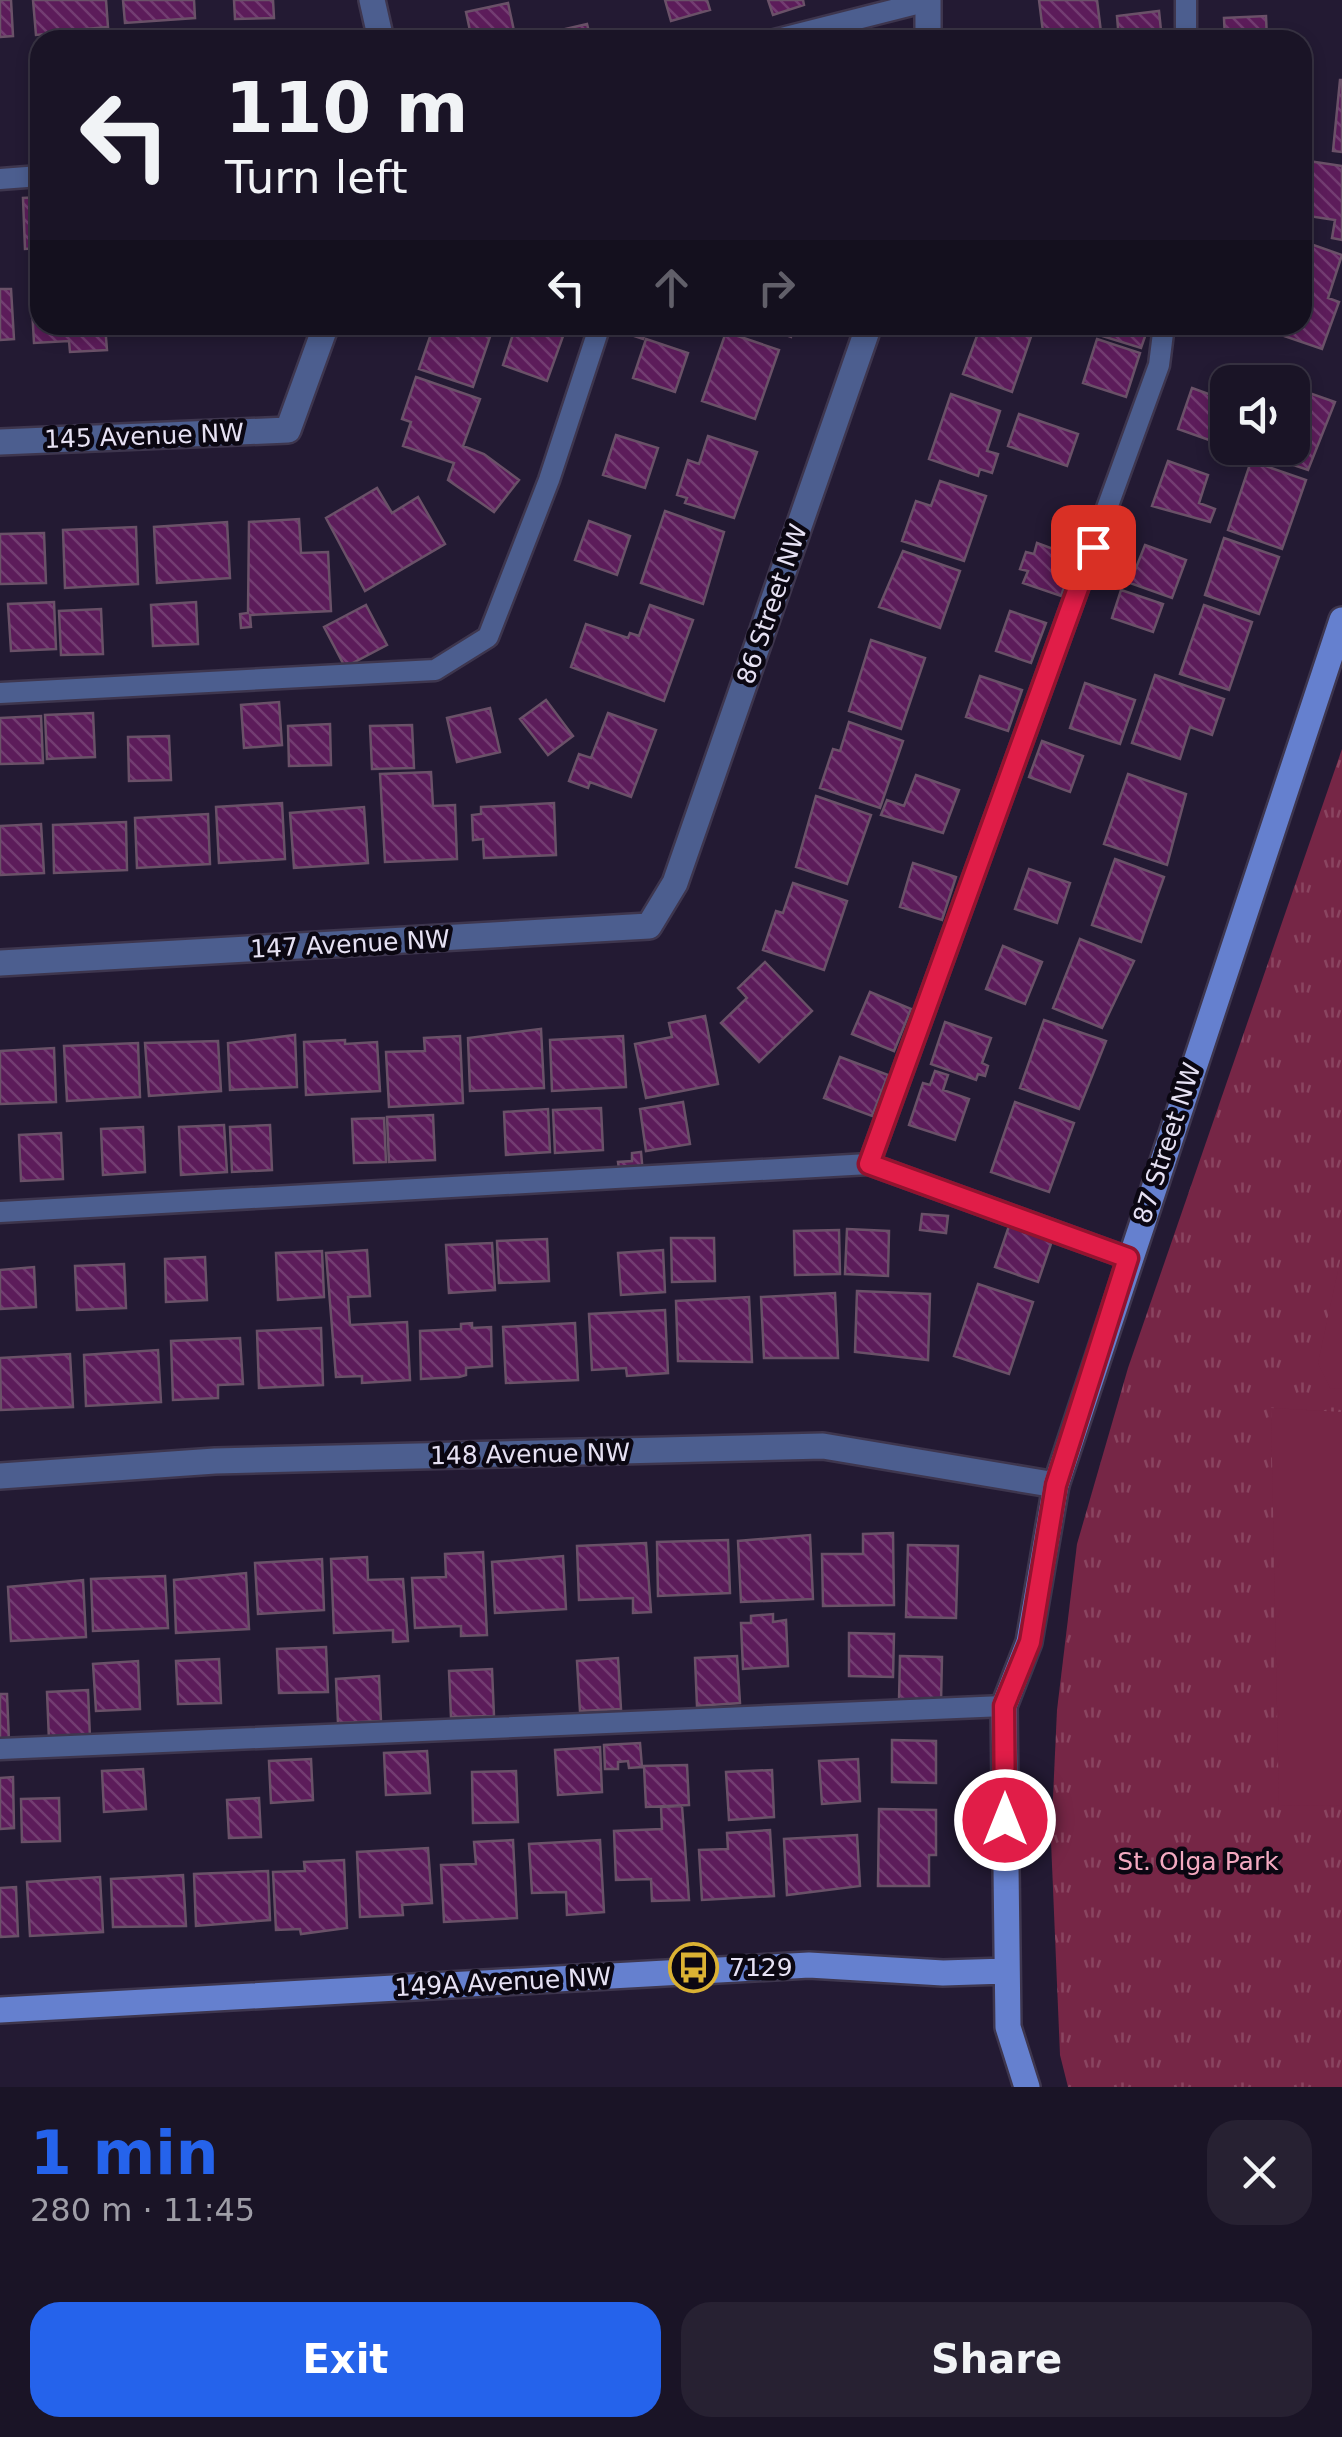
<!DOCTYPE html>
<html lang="en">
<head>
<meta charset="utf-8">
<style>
  body { margin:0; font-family:"DejaVu Sans",sans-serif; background:#272132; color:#f1f3f6; height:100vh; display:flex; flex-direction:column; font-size:38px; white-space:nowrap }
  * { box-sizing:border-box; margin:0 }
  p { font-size:32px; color:#9f9ea7 }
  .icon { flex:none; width:55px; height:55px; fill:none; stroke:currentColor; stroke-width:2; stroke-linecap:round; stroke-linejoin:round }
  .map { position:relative; height:2087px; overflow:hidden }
  .panel { display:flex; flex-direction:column; background:#1a1426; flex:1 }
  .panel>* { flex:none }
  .guide { position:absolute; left:30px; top:30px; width:1282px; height:305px; border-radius:30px; box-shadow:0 5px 15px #0003,0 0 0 2px #383343; background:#1a1426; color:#f1f3f6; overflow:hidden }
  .buttons { position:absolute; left:1210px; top:365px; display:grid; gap:20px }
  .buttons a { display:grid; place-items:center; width:100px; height:100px; border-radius:20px; background:#1a1426; box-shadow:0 5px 15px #0003,0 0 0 2px #383343; font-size:50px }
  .pin { position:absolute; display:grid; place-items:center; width:85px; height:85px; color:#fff; margin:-42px; border-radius:20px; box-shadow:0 5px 15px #0006 }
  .me { position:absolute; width:110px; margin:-55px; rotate:0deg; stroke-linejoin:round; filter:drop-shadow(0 0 8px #0008) }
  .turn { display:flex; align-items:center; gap:35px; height:210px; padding:0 30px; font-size:45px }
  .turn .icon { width:130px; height:130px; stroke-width:2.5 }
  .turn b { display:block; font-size:70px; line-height:85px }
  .lanes { display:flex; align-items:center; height:95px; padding:0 30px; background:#0003; justify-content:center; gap:50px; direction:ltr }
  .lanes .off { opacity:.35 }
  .round { display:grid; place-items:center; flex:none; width:105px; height:105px; border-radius:30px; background:#272132 }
  .headline { display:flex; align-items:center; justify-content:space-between; height:170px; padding:0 30px }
  h1 { font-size:60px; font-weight:700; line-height:75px; color:#2563eb }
  .cta { display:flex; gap:20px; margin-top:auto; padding:20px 30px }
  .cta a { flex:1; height:115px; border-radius:30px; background:#2563eb; color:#fff; font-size:40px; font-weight:700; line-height:115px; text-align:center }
  .cta a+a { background:#272132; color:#f1f3f6 }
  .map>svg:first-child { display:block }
</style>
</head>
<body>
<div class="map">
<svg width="1342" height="2087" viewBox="0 0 1342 2087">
  <defs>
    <pattern id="grass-tufts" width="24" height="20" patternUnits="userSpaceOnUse" patternTransform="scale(2.5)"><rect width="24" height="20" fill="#762646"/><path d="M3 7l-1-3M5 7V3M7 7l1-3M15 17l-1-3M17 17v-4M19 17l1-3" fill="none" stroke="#8a4561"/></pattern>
    <pattern id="building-back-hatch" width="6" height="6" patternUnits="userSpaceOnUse" patternTransform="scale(2.5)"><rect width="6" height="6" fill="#5c1c5a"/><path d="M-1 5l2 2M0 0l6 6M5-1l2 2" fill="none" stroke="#733d72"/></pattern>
  </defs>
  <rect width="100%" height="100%" fill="#231a33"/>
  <path fill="url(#grass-tufts)" d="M 1342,749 L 1342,2087 L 1068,2087 L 1060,2055 L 1051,1841 L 1057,1710 L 1077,1544 L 1128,1368 Z"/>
  <path fill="#762646" d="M 1342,1252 L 1342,1389 L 1330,1388 L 1318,1363 Z
    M 1271,1408 L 1342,1412 L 1342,1806 L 1279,1805 Z"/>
  <path fill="url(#building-back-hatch)" stroke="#6a5168" stroke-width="2.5" d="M 0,0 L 11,0 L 13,36 L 0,37 Z
    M 33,0 L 106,0 L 108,27 L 75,30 L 76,40 L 46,40 L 46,34 L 36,35 Z
    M 123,0 L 194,0 L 195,18 L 125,23 Z
    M 234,0 L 273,0 L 274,18 L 235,19 Z
    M 665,0 L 707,0 L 710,10 L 671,21 Z
    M 768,0 L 803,0 L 804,5 L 773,15 Z
    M 1039,0 L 1097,0 L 1102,40 L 1044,40 Z
    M 508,3 L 516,40 L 472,40 L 466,12 Z
    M 1159,11 L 1162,40 L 1119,40 L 1117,16 Z
    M 1266,16 L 1267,40 L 1225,40 L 1224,18 Z
    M 587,24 L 591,40 L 546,40 L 544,34 Z
    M 296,33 L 297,40 L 254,40 L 254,35 Z
    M 1340,80 L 1342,80 L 1342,152 L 1333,151 Z
    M 1302,160 L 1342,166 L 1342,240 L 1332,238 L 1335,220 L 1302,215 Z
    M 40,197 L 40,248 L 25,249 L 23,198 Z
    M 1302,241 L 1342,255 L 1328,298 L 1339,302 L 1322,349 L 1264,329 L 1266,325 L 1302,325 Z
    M 0,289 L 11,289 L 14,339 L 0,340 Z
    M 31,290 L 40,290 L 40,325 L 105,325 L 107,350 L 70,352 L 69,341 L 34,343 Z
    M 116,325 L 193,325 L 193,326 L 117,332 Z
    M 434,325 L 494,325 L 473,387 L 419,369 Z
    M 516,325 L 541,330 L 541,325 L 567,325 L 547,381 L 503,365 Z
    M 628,325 L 648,325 L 643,339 L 625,333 Z
    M 757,325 L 795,325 L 791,337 Z
    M 981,325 L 1035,325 L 1012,392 L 963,374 Z
    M 1106,325 L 1149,325 L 1141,348 L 1102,336 Z
    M 726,332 L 779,350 L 755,419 L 702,401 Z
    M 646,339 L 688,353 L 675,392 L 633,378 Z
    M 1097,339 L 1140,353 L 1126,397 L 1083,383 Z
    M 416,377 L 480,399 L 463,446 L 484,454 L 519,480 L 494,512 L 448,480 L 454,463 L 403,446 L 411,422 L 402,419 Z
    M 1292,387 L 1335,402 L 1308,470 L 1255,452 L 1256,448 L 1292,448 Z
    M 1192,388 L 1228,401 L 1226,446 L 1178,429 Z
    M 951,394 L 1000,411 L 987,451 L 998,454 L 992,473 L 980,469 L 978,476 L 929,459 Z
    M 1019,414 L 1078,434 L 1067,466 L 1008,446 Z
    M 616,435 L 658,448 L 645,488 L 603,475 Z
    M 708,436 L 757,452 L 734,518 L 685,503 L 687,498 L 677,495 L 688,460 L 699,464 Z
    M 1168,461 L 1208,475 L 1199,503 L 1215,509 L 1210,522 L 1152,506 Z
    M 1251,461 L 1306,480 L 1282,549 L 1228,530 Z
    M 940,481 L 986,496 L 964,561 L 902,541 L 916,501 L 931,506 Z
    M 377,488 L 392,513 L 418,497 L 445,544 L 365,591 L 326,518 Z
    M 665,511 L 724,532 L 703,604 L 641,583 Z
    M 299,519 L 301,553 L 328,552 L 331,611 L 250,615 L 251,627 L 241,628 L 240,614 L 248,613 L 249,522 Z
    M 589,521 L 630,536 L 617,575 L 575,560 Z
    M 227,522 L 230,578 L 157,583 L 154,527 Z
    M 136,527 L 138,584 L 65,588 L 63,530 Z
    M 44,533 L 46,583 L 0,584 L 0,534 Z
    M 1224,538 L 1279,557 L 1259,614 L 1205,595 Z
    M 1037,543 L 1075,557 L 1061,596 L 1023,583 L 1028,571 L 1020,569 L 1026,552 L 1034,554 Z
    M 1145,545 L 1186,560 L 1172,598 L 1130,583 Z
    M 903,551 L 960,571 L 940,628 L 879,607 Z
    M 1121,590 L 1163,604 L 1153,632 L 1112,618 Z
    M 54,602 L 56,649 L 11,651 L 8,604 Z
    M 196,602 L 198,644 L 153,646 L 151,605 Z
    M 366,605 L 387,645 L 345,667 L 324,627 Z
    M 650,605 L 693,620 L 664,701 L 571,667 L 586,624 L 628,638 L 630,633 L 639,636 Z
    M 1204,605 L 1252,622 L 1229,690 L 1180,674 Z
    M 101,609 L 103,654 L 61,655 L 59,611 Z
    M 1010,611 L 1046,623 L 1031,663 L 996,651 Z
    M 871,640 L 925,658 L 901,729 L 849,711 Z
    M 1155,675 L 1224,699 L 1212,735 L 1190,727 L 1180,759 L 1132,743 Z
    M 980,676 L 1022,690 L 1008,731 L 966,717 Z
    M 1085,683 L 1135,700 L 1120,744 L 1070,728 Z
    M 546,700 L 573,736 L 548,755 L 520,719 Z
    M 279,702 L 282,745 L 244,748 L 241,705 Z
    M 490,708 L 500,752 L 457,762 L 447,718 Z
    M 93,713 L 95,757 L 47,759 L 45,715 Z
    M 608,713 L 656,730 L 631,797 L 590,782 L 588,788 L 569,781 L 579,754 L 591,758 Z
    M 41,716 L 43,763 L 0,764 L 0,718 Z
    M 849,722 L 903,741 L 880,808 L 820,788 L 833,749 L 840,751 Z
    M 330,724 L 331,765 L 289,766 L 288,726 Z
    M 412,725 L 414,768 L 372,769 L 370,726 Z
    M 169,736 L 171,780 L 129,781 L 128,737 Z
    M 1042,741 L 1083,756 L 1070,792 L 1029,777 Z
    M 431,772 L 433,806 L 455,805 L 457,859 L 385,862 L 380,774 Z
    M 1128,774 L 1186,794 L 1167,865 L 1104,844 Z
    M 916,775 L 959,790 L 943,833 L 881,815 L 887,800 L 904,806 Z
    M 816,796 L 871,815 L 847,884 L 796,867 Z
    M 282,803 L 285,859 L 219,863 L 216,807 Z
    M 554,803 L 556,855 L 484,858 L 483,839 L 473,840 L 472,815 L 481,814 L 481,807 Z
    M 364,807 L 368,863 L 294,868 L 290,813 Z
    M 208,814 L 210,864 L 137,868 L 135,818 Z
    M 126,822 L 127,870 L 54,873 L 53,825 Z
    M 41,824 L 44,873 L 0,875 L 0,826 Z
    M 1115,859 L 1164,877 L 1141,942 L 1092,925 Z
    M 913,863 L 956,877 L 942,920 L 900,907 Z
    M 1029,869 L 1070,883 L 1057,923 L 1015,909 Z
    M 793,883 L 847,901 L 824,970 L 763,950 L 776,911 L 783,913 Z
    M 1080,939 L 1134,961 L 1102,1028 L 1053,1008 Z
    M 1003,946 L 1042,962 L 1025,1004 L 986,989 Z
    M 765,962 L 812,1011 L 759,1062 L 721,1023 L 747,998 L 738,988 Z
    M 870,992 L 911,1009 L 894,1051 L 852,1034 Z
    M 705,1016 L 718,1084 L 646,1098 L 635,1044 L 672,1037 L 669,1023 Z
    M 1044,1020 L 1106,1041 L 1079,1109 L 1020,1088 Z
    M 945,1022 L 991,1038 L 982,1063 L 988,1066 L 985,1076 L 978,1074 L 976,1080 L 931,1064 Z
    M 541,1029 L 544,1088 L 470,1091 L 468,1038 Z
    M 295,1035 L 297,1087 L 230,1090 L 228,1043 Z
    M 460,1036 L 463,1103 L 389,1107 L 386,1052 L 425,1051 L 424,1038 Z
    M 623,1036 L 626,1087 L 552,1091 L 550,1040 Z
    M 345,1040 L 345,1044 L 377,1042 L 380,1091 L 306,1095 L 304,1042 Z
    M 218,1041 L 221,1091 L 149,1096 L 145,1043 Z
    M 138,1043 L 140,1097 L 67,1101 L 64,1046 Z
    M 54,1048 L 56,1102 L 0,1104 L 0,1051 Z
    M 840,1057 L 888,1075 L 872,1116 L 824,1098 Z
    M 935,1071 L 948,1075 L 943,1090 L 969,1099 L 955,1140 L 909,1125 L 923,1083 L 930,1085 Z
    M 683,1102 L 690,1144 L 646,1151 L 640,1109 Z
    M 1015,1102 L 1074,1123 L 1049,1192 L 991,1172 Z
    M 601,1108 L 603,1150 L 555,1153 L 553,1110 Z
    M 548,1109 L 550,1152 L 506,1155 L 504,1112 Z
    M 433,1115 L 435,1160 L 389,1162 L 387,1117 Z
    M 384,1118 L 386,1162 L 354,1163 L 352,1119 Z
    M 224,1125 L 227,1172 L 181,1175 L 179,1127 Z
    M 270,1125 L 272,1170 L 232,1172 L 230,1127 Z
    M 143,1127 L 145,1172 L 103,1175 L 101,1129 Z
    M 61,1133 L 63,1179 L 21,1181 L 19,1135 Z
    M 641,1152 L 643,1174 L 620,1176 L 618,1162 L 632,1161 L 632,1153 Z
    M 922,1214 L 948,1216 L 946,1233 L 920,1230 Z
    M 1010,1223 L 1053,1238 L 1038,1282 L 995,1267 Z
    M 847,1229 L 889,1231 L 888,1276 L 845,1274 Z
    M 839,1230 L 840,1274 L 795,1275 L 794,1231 Z
    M 671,1238 L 714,1238 L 715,1281 L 672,1282 Z
    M 547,1239 L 549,1281 L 499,1283 L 497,1241 Z
    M 492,1243 L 495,1290 L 449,1293 L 446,1245 Z
    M 367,1250 L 370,1296 L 348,1297 L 350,1325 L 407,1322 L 410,1380 L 362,1383 L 362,1376 L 336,1377 L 326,1253 Z
    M 663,1250 L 665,1292 L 621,1295 L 618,1253 Z
    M 322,1251 L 324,1297 L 278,1300 L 276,1253 Z
    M 205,1257 L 207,1300 L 166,1302 L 165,1259 Z
    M 124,1264 L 126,1308 L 77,1310 L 75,1266 Z
    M 34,1267 L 36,1307 L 0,1309 L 0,1270 Z
    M 978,1284 L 1033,1302 L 1009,1374 L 954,1356 Z
    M 857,1291 L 930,1294 L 928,1360 L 855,1352 Z
    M 835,1293 L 838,1358 L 764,1358 L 761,1297 Z
    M 749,1297 L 752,1362 L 678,1361 L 676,1301 Z
    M 665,1310 L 668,1373 L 627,1376 L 626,1368 L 592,1370 L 589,1314 Z
    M 472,1323 L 472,1328 L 491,1327 L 492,1366 L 466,1368 L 466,1375 L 459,1377 L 421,1379 L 420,1331 L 461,1329 L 461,1324 Z
    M 575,1323 L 578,1380 L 506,1383 L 503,1327 Z
    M 321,1328 L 323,1385 L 259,1388 L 257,1331 Z
    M 240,1338 L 243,1384 L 218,1385 L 218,1398 L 173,1400 L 171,1341 Z
    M 158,1350 L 161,1402 L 86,1406 L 84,1355 Z
    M 70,1354 L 73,1407 L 1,1410 L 0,1358 Z
    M 893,1533 L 894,1605 L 823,1606 L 822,1554 L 863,1554 L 863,1534 Z
    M 810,1535 L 813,1599 L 741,1602 L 738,1541 Z
    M 728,1540 L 730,1593 L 658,1596 L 657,1542 Z
    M 646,1543 L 651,1612 L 633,1613 L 633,1598 L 579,1600 L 577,1546 Z
    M 908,1545 L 958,1546 L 956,1618 L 906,1617 Z
    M 483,1552 L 487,1635 L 461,1636 L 461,1626 L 415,1628 L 412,1578 L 446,1577 L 445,1554 Z
    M 563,1556 L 566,1609 L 495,1613 L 492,1562 Z
    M 367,1557 L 368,1580 L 403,1579 L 408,1641 L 393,1642 L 393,1630 L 334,1633 L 331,1559 Z
    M 322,1559 L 324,1610 L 258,1614 L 255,1563 Z
    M 246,1573 L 249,1629 L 176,1633 L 174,1580 Z
    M 165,1576 L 168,1628 L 93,1631 L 91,1579 Z
    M 83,1580 L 86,1637 L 11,1641 L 8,1587 Z
    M 773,1614 L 773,1622 L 786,1620 L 788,1666 L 743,1669 L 741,1623 L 751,1623 L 751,1616 Z
    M 849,1633 L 894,1634 L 893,1677 L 849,1676 Z
    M 326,1647 L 328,1692 L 279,1693 L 277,1649 Z
    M 737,1656 L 740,1703 L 697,1706 L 695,1658 Z
    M 900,1656 L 942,1657 L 941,1702 L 899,1701 Z
    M 618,1658 L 621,1709 L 580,1711 L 577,1661 Z
    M 219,1659 L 221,1703 L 178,1704 L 176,1661 Z
    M 138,1661 L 140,1709 L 96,1711 L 93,1664 Z
    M 492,1669 L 494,1716 L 451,1717 L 449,1671 Z
    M 379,1676 L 381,1721 L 338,1723 L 336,1679 Z
    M 88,1690 L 90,1738 L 49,1740 L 47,1692 Z
    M 0,1694 L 7,1694 L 9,1742 L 0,1743 Z
    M 892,1740 L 936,1741 L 936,1783 L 892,1782 Z
    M 640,1743 L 642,1767 L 629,1768 L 628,1761 L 618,1762 L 618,1769 L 605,1769 L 604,1745 Z
    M 600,1747 L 602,1792 L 558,1795 L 555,1750 Z
    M 427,1751 L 430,1793 L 386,1795 L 384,1753 Z
    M 311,1759 L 313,1800 L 271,1803 L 269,1761 Z
    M 858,1759 L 860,1801 L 822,1804 L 819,1761 Z
    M 687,1765 L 689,1805 L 646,1807 L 644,1766 Z
    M 143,1769 L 146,1809 L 104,1812 L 102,1771 Z
    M 772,1770 L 774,1817 L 729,1820 L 726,1772 Z
    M 516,1771 L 518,1822 L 473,1823 L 472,1772 Z
    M 13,1777 L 14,1828 L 0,1829 L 0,1778 Z
    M 59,1798 L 60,1841 L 22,1842 L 21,1799 Z
    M 259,1798 L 261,1837 L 229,1838 L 227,1800 Z
    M 682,1806 L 689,1900 L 652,1901 L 651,1879 L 616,1880 L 614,1831 L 662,1829 L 661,1807 Z
    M 879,1809 L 936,1810 L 936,1855 L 929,1855 L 929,1886 L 878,1886 Z
    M 770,1830 L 774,1896 L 702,1900 L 699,1850 L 728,1849 L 727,1833 Z
    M 857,1835 L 860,1886 L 787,1895 L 784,1839 Z
    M 513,1840 L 517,1918 L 444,1922 L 441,1865 L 476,1864 L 474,1842 Z
    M 600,1840 L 604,1912 L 567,1915 L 566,1892 L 532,1893 L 529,1844 Z
    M 428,1848 L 432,1903 L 402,1905 L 403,1915 L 360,1917 L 357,1852 Z
    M 344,1860 L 347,1928 L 301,1934 L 300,1929 L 276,1930 L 273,1872 L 305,1871 L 304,1862 Z
    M 268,1871 L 270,1920 L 196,1926 L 194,1874 Z
    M 183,1875 L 186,1926 L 113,1927 L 111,1879 Z
    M 100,1877 L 103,1932 L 30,1936 L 27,1882 Z
    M 16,1887 L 18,1936 L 0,1937 L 0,1888 Z"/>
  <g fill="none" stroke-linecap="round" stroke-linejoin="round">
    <defs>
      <path id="lane" d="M 774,40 L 928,1
        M 1186,40 L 1186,0
        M 0,179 L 40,176
        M 0,693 L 435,670 L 488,637 L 549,480 L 600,325
        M 869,1164 L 1128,1258
        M 0,1212 L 869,1164 L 1159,365 L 1164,325
        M 0,1749 L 1004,1706"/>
      <path id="street" d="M 372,0 L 381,40
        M 928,0 L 928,40
        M 0,442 L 288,430 L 326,325
        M 0,963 L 649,926 L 675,883 L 869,325
        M 0,1476 L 215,1461 L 823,1446 L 1056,1485"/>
      <path id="secondary" d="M 0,2010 L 809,1965 L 943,1973 L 1006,1971
        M 1027,2087 L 1008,2027 L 1004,1706 L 1029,1642 L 1056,1485 L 1342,620"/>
    </defs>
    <use href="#lane" stroke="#3e364e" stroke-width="25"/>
    <use href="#street" stroke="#3e364e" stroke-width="30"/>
    <use href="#secondary" stroke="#3e364e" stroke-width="30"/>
    <use href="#lane" stroke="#4c5e8f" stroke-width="20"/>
    <use href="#street" stroke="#4c5e8f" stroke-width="25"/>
    <use href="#secondary" stroke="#6580cf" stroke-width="25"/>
  </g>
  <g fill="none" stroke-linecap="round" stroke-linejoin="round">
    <defs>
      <path id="route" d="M 1005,1820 L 1004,1706 L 1030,1642 L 1056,1485 L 1128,1258 L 869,1164 L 1093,547"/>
    </defs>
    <use href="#route" stroke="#92132f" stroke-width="25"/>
    <use href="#route" stroke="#e11d48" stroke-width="18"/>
  </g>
  <defs>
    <symbol id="bus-ring" viewBox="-11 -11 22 22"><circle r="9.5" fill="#0b0712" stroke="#dbb233" stroke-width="1.5"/><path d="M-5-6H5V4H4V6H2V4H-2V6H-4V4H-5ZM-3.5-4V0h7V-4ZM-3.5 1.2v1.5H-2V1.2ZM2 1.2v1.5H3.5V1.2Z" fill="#dbb233"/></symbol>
  </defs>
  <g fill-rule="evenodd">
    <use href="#bus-ring" x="666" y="1940" width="55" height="55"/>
  </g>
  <g text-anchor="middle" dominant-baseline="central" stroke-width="9" stroke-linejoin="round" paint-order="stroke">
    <g font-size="25" fill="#e6e1f3" stroke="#0b0712">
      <text transform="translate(144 436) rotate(-2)">145 Avenue NW</text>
      <text transform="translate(772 604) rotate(-71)">86 Street NW</text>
      <text transform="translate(350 944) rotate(-3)">147 Avenue NW</text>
      <text transform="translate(1167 1143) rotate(-72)">87 Street NW</text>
      <text transform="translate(530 1454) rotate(-1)">148 Avenue NW</text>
      <text transform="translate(503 1982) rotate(-3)">149A Avenue NW</text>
    </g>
    <g font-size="25" fill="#f4aac1" stroke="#0b0712">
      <text x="1198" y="1861">St. Olga Park</text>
    </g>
    <g font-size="25" fill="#e6e1f3" stroke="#0b0712" text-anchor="start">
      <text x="729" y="1967">7129</text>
    </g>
  </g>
</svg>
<div class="buttons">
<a><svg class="icon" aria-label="sound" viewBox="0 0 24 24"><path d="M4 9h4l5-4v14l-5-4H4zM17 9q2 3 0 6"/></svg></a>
</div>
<div class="pin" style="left:1093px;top:547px;background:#d93025"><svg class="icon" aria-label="arrive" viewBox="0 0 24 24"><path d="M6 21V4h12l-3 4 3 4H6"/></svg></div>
<svg class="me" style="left:1005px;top:1820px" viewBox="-20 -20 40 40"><circle r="17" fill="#e11d48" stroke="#fff" stroke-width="3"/><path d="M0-11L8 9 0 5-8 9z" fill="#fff"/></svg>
<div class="guide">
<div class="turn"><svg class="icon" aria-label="left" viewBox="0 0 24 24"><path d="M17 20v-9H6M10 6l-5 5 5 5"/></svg><div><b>110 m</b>Turn left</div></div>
<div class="lanes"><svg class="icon" aria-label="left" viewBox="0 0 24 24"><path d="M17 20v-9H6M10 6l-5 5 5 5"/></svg><svg class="icon off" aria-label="ahead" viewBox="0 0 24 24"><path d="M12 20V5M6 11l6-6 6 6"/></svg><svg class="icon off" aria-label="right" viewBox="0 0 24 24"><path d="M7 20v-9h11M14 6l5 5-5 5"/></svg></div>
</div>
</div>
<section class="panel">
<div class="headline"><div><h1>1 min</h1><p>280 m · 11:45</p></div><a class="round"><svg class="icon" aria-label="close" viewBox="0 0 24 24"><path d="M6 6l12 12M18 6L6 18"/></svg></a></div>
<div class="cta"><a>Exit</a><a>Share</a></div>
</section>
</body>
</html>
